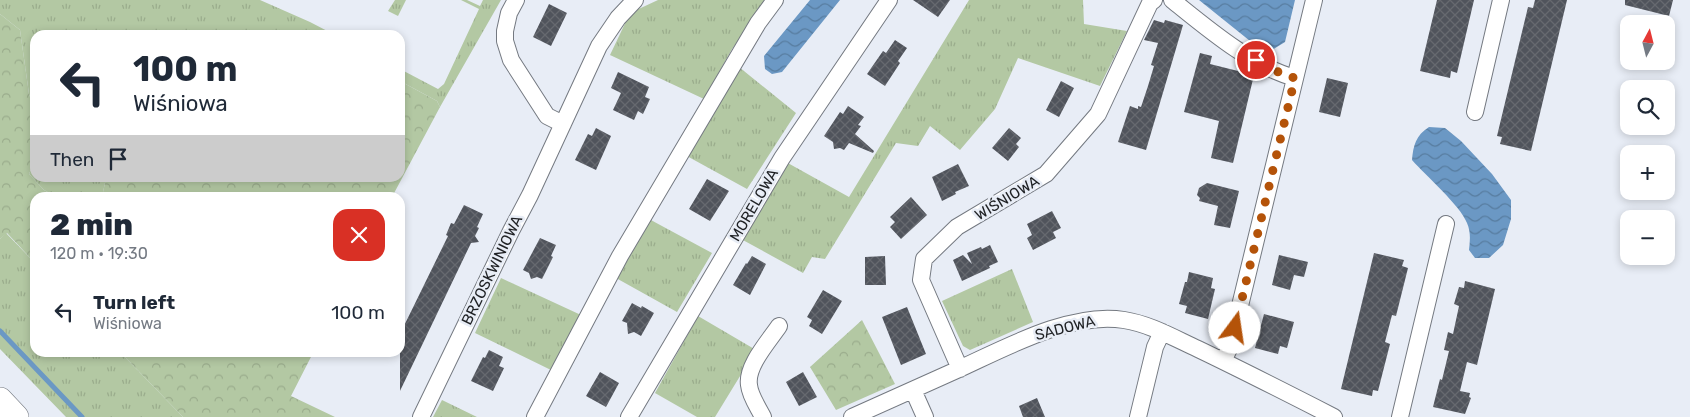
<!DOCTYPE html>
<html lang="en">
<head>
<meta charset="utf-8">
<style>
  body { margin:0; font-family:Rubik,sans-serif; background:#f2f2f3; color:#1f2937; height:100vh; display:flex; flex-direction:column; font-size:19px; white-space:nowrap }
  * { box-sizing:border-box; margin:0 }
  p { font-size:16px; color:#747a83 }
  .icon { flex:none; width:28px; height:28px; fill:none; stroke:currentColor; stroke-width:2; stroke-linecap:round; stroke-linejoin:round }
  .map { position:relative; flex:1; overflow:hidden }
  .panel { position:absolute; left:30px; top:192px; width:375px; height:165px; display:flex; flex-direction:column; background:#fff; border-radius:15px; box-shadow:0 2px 8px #0003 }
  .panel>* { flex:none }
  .guide { position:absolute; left:30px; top:30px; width:375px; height:152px; border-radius:15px; box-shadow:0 2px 8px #0003; background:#fff; color:#1f2937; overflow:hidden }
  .needle { width:32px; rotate:7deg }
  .fabs { position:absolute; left:1620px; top:15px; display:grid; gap:10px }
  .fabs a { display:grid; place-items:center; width:55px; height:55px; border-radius:10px; background:#fff; box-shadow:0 2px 8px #0003; font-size:25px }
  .pin { position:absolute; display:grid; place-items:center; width:42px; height:42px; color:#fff; margin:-21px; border:2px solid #fff; border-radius:50%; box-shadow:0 1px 5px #0007 }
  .me { position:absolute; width:55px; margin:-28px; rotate:14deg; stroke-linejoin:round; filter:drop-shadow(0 0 4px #0008) }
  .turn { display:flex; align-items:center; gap:18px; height:105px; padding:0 20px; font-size:22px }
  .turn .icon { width:65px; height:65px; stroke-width:2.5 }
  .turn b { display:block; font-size:35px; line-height:42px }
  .then { display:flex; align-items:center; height:48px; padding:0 20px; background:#0003; gap:10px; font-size:19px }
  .round { display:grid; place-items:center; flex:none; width:52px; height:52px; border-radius:15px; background:#f2f2f3 }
  .summary { display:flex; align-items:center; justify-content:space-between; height:85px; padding:0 20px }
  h1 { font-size:30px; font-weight:800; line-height:38px }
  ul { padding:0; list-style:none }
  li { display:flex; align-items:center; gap:15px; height:70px; padding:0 20px }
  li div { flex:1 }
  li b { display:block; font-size:19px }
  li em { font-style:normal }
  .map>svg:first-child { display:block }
</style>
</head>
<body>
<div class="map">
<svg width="1690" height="417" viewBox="0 0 1690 417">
  <defs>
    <pattern id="grass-tufts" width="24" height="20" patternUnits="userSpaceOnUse" patternTransform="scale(1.25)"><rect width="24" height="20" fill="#b3c8a3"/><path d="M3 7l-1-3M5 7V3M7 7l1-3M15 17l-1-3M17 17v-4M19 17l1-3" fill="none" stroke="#9aac8c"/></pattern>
    <pattern id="forest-crowns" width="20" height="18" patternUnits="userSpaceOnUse" patternTransform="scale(1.25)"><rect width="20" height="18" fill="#b3c8a3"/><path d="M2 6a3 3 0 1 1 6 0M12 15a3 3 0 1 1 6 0" fill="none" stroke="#9aac8c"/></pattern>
    <pattern id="water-waves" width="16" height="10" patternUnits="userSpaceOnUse" patternTransform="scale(1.25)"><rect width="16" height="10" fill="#6b98c4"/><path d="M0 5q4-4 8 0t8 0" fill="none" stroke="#577c9f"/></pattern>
    <pattern id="building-cross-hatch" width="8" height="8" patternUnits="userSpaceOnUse" patternTransform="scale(1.25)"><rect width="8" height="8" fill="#50545c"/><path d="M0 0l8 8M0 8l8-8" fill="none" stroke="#66696f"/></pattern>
  </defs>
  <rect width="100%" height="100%" fill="#e8edf6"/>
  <path fill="url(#grass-tufts)" d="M 0,0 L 260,0 L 310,22 L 335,35 L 314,35 L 302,30 L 297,35 L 35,35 L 35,112 L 29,94 L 20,30 L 0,14 Z
    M 395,0 L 406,0 L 398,16 L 388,11 Z
    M 461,0 L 467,0 L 480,6 L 483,0 L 501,0 L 440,107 L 437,101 L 400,81 L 400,69 L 438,89 L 444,84 L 479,9 Z
    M 658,0 L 768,0 L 732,49 L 704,99 L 610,55 L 630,13 Z
    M 969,0 L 1083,0 L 1084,24 L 1127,31 L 1100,86 L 1018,58 L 995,109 L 960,150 L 930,126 L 918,146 L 896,143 L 825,259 L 812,257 L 803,273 L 741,239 L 786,162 L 849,197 Z
    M 739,67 L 796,113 L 747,189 L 685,155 Z
    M 35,160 L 35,178 L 106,178 L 102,197 L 57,197 L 44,190 L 29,174 Z
    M 649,219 L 712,253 L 677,312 L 616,278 Z
    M 6,233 L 35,263 L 35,352 L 121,353 L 183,417 L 66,417 L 0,349 L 0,239 Z
    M 1012,269 L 1033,322 L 970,350 L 963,346 L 942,301 Z
    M 501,278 L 581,315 L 553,371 L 475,333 Z
    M 698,316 L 756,350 L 715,417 L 697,417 L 655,393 Z
    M 442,400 L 477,417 L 433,417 Z"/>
  <path fill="url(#forest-crowns)" d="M 0,14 L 20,30 L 29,94 L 35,112 L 35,160 L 29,174 L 44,190 L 57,197 L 35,198 L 35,263 L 7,233 L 0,239 Z
    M 400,81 L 437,101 L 440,107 L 392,197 L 102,197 L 106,178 L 400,178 Z
    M 862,320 L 895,384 L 836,410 L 810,367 Z
    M 121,353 L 313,353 L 291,396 L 335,417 L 183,417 Z"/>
  <path fill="url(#water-waves)" d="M 810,0 L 840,0 L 782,72 L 772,74 L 765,69 L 764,56 Z
    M 1199,0 L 1295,0 L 1285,42 L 1272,50 L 1260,49 Z
    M 1429,127 L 1445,128 L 1461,141 L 1492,174 L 1511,200 L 1511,219 L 1503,245 L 1489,258 L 1475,258 L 1469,250 C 1470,241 1471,232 1467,223 C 1460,205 1426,176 1412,160 C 1413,146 1416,135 1429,127 Z"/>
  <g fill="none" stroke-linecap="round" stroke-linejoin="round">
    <path stroke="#6b98c4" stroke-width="5" d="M 0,331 L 82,417"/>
  </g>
  <path fill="url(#building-cross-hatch)" d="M 913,0 L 950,0 L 938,17 Z
    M 1437,0 L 1474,0 L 1457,73 L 1451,71 L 1450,78 L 1420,71 Z
    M 1535,0 L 1567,0 L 1531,151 L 1500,144 L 1502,137 L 1497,136 L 1528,7 L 1533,8 Z
    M 1625,0 L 1673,0 L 1669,16 L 1625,5 Z
    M 549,4 L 567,13 L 551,46 L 533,37 Z
    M 1154,20 L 1164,23 L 1165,20 L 1183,25 L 1146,150 L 1118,142 L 1130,106 L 1138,109 L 1138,106 L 1141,107 L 1148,86 L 1154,66 L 1151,65 L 1158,43 L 1144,40 Z
    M 895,40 L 907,48 L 898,61 L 900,63 L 885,86 L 867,74 L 883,51 L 886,53 Z
    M 1200,53 L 1212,56 L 1210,64 L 1254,75 L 1233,163 L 1211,158 L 1219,121 L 1184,112 Z
    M 618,72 L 649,87 L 645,97 L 650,99 L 643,114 L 638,111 L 634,120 L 613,110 L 621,93 L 611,88 Z
    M 1327,78 L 1348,83 L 1340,117 L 1319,112 Z
    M 1061,81 L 1074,88 L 1059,117 L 1046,110 Z
    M 848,106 L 864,117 L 858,125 L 861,126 L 855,134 L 874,151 L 873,153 L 849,143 L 844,150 L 840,148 L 834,149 L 833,142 L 824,136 L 840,112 L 843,114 Z
    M 596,128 L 611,136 L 596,170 L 575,160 L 588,134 L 592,136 Z
    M 1009,128 L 1021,138 L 1016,144 L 1019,147 L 1008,161 L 992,148 Z
    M 958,164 L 969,186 L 955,192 L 956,194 L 942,201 L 932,177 Z
    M 707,179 L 729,191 L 710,221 L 689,209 Z
    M 1207,183 L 1239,191 L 1230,228 L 1214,225 L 1218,206 L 1199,201 L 1200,198 L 1197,195 L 1199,188 Z
    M 911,197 L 927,215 L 901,239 L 890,227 L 895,222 L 890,217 Z
    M 464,205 L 483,214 L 477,227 L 479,228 L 475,236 L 479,242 L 471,243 L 400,391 L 400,334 L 448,236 L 446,235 L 451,223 L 454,224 Z
    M 1052,211 L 1061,228 L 1053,232 L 1056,238 L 1033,250 L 1027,238 L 1032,235 L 1027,224 Z
    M 540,238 L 556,245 L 551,256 L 553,257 L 542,279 L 537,277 L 531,279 L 529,273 L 523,270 Z
    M 990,245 L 998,262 L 989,266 L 990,268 L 962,281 L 953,260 L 963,255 L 972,264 L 967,253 L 981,247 L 982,249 Z
    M 1374,253 L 1404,260 L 1402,266 L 1408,268 L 1396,316 L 1392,315 L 1385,342 L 1390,344 L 1378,391 L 1373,390 L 1372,396 L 1341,389 Z
    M 1279,255 L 1308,262 L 1304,277 L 1294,275 L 1290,290 L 1272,285 Z
    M 752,256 L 766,264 L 750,295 L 733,285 L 746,263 L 747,264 Z
    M 885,256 L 886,285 L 865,285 L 865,257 Z
    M 1189,272 L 1213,278 L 1211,288 L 1215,289 L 1208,319 L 1185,313 L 1187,306 L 1179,304 L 1185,282 L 1187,282 Z
    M 1465,281 L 1495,289 L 1477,365 L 1467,362 L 1460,391 L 1470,393 L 1469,397 L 1471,398 L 1465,414 L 1433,407 L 1440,379 L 1442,380 L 1449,351 L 1444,350 L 1448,332 L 1453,334 L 1459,306 L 1454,304 L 1459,287 L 1464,288 Z
    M 823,290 L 842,301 L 822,334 L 809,326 L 812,320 L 807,317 Z
    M 632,303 L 641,308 L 642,306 L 654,313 L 641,336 L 634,332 L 628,334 L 627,323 L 622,321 Z
    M 907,307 L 926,354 L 901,365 L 882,317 Z
    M 1264,314 L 1294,322 L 1287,348 L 1280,346 L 1278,354 L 1255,348 Z
    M 489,350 L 503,357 L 499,366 L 504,368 L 493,391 L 471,381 L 483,357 L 485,358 Z
    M 600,372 L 619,383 L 606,407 L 586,396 Z
    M 803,372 L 817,397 L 799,406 L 786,382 Z
    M 1037,398 L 1045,417 L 1023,417 L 1019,406 Z"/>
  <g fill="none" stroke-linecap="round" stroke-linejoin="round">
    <defs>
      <path id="minor" d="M 516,0 L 509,13 L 505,31 L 505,41 L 511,60 L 547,116 L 563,124
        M 1172,0 C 1207,28 1251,66 1295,78
        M 1475,112 L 1501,0
        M 1223,361 L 1230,347 L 1314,0
        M 960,369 L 921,280 L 924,259 L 957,227 L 1046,174 L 1098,114 L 1150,3 L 1154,0
        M 913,390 L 925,417
        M 421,417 L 511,231 L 530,195 L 599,46 L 618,18 L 635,0
        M 535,417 L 620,256 L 758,23 L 775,0
        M 629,417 L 782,158 L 889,0
        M 763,417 C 758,407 750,396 749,385 C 746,366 769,341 779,326
        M 852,417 C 888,401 924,385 959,369 C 1005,348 1072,311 1124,320 C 1150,324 1174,338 1198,349 C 1244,371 1289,394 1334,417
        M 1138,417 L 1155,347 L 1162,332
        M 1400,417 L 1446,224"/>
      <path id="highway" d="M 0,400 L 16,417"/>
    </defs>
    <use href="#minor" stroke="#747981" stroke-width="18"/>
    <use href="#highway" stroke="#747981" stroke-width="26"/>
    <use href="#minor" stroke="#fff" stroke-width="16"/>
    <use href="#highway" stroke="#fff" stroke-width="25"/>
  </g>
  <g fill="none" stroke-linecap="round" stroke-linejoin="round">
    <path stroke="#b45309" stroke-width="9" stroke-dasharray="0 16.2" d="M 1235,328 L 1295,78 L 1282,74 L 1256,60"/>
  </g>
  <g text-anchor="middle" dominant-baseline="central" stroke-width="5" stroke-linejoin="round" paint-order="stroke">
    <g font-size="15" fill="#1f2124" stroke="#e8edf6">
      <text transform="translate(1007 198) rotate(-31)">WIŚNIOWA</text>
      <text transform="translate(754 205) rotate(-60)">MORELOWA</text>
      <text transform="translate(492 270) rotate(-64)">BRZOSKWINIOWA</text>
      <text transform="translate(1065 328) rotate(-14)">SADOWA</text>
    </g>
  </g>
</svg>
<div class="fabs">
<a><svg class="needle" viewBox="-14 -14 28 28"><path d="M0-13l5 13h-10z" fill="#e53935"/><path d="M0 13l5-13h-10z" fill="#747a83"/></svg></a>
<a><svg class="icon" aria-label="search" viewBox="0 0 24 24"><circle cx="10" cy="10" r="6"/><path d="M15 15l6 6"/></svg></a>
<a>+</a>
<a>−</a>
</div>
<div class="pin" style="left:1256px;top:60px;background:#d93025"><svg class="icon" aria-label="arrive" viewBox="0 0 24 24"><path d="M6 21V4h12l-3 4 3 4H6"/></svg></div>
<svg class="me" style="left:1235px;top:328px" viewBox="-20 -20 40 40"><circle r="19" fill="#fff"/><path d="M0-13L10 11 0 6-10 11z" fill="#b45309"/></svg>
<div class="guide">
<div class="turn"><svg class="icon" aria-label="left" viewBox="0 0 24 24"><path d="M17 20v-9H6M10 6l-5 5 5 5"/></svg><div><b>100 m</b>Wiśniowa</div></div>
<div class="then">Then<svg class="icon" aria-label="arrive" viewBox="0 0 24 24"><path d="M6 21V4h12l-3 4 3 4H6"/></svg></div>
</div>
<section class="panel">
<div class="summary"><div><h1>2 min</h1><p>120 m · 19:30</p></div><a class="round" style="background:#d93025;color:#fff"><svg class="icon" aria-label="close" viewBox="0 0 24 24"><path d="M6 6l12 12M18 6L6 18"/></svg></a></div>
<ul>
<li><svg class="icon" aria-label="left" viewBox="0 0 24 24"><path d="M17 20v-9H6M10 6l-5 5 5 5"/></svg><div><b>Turn left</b><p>Wiśniowa</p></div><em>100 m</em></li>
</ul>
</section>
</div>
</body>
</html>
